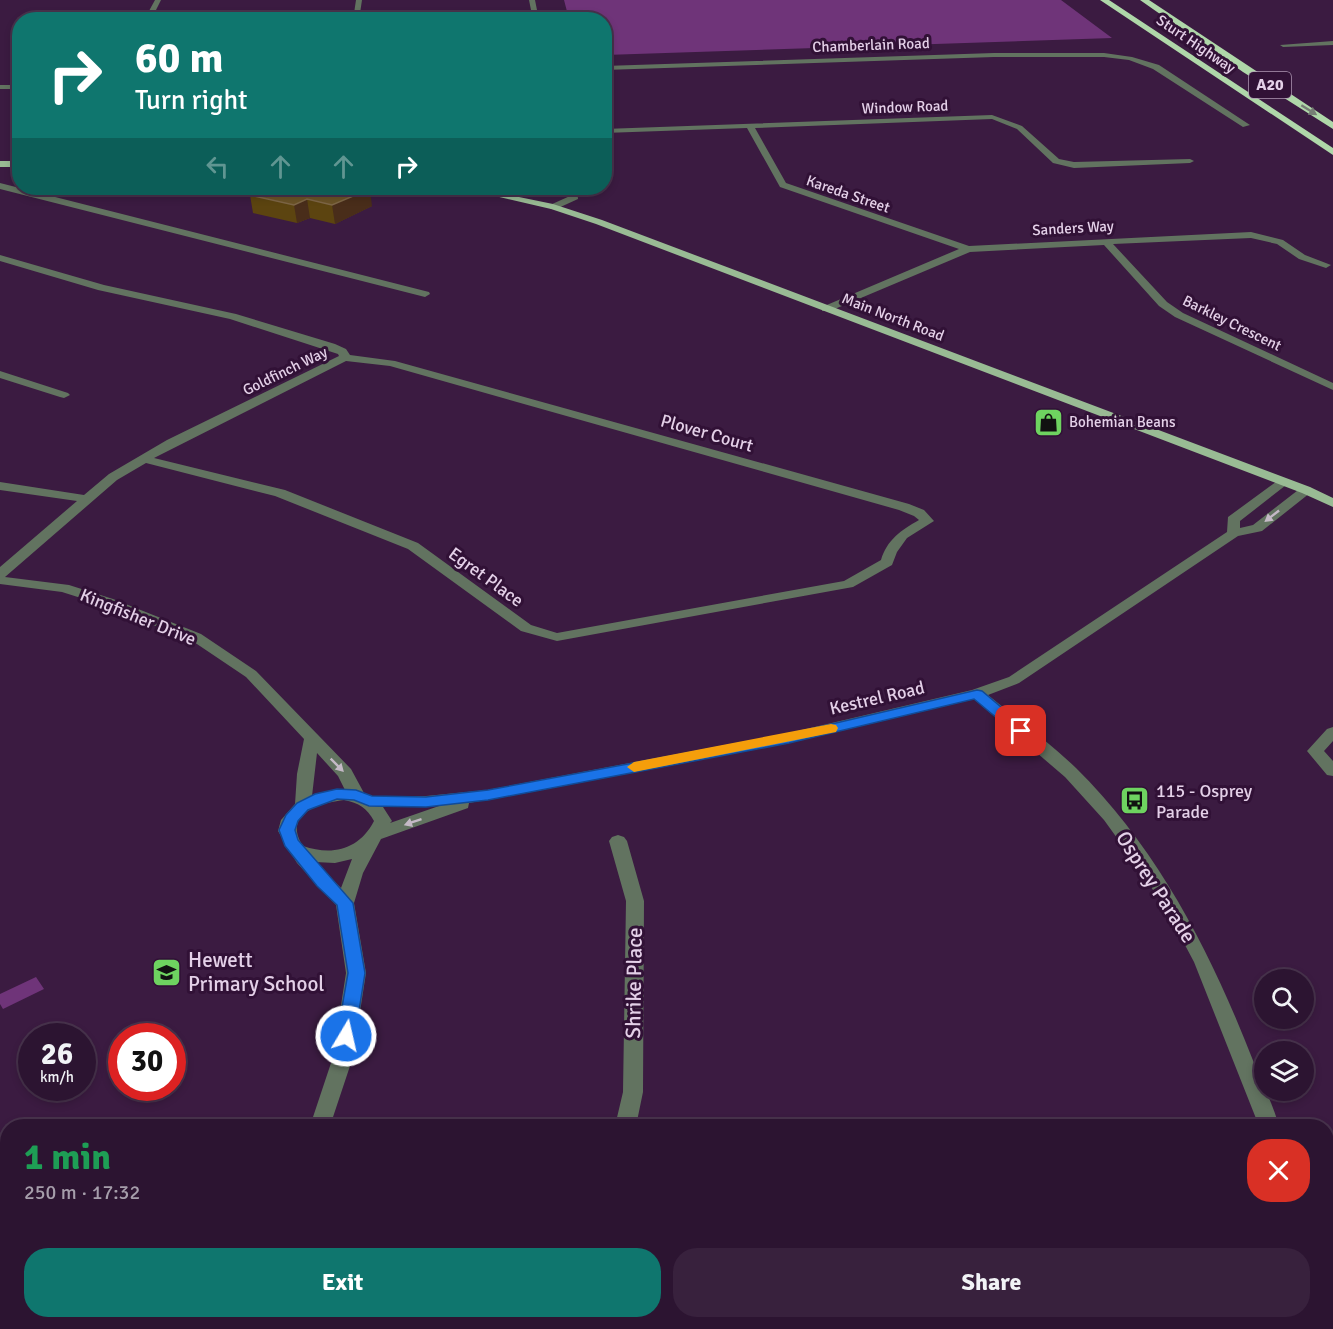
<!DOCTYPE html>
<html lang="en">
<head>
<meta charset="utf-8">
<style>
  body { margin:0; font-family:Signika,sans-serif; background:#38213d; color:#f1f3f6; height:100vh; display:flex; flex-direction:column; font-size:22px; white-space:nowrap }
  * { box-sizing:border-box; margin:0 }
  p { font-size:20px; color:#a69eab }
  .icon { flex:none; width:33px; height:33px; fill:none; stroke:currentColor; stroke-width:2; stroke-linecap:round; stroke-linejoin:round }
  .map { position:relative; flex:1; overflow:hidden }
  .sheet { position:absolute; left:0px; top:1119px; width:1334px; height:210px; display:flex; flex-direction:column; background:#2c1431; border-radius:24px 24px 0 0; box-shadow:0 3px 9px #0003,0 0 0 2px #48334d }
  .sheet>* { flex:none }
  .guide { position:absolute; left:12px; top:12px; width:600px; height:183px; border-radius:24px; box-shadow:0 3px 9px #0003,0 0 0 2px #48334d; background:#0f766e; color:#fff; overflow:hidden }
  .tools { position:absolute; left:1254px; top:969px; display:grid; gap:12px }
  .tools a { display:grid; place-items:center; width:60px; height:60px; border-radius:50%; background:#2c1431; box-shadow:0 3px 9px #0003,0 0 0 2px #48334d; font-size:30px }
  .speed { position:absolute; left:18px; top:1023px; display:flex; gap:12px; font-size:30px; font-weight:700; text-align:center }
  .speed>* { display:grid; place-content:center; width:78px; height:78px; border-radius:50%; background:#2c1431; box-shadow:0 3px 9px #0003,0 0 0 2px #48334d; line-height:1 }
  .speed small { font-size:15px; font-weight:400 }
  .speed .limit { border:9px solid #d22; background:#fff; color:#111 }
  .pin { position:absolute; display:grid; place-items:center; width:51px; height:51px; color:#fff; margin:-26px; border-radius:12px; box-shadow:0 3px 9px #0006 }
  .me { position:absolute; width:66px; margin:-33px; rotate:9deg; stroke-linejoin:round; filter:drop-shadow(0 0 4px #0008) }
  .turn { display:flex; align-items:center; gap:21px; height:126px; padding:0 24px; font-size:27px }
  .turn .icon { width:78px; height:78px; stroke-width:2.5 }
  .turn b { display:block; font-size:42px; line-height:51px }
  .lanes { display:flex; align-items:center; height:57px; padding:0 24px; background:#0003; justify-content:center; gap:30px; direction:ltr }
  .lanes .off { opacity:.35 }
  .round { display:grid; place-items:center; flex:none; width:63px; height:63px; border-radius:24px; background:#38213d }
  .overview { display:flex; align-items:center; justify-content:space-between; height:102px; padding:0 24px }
  h1 { font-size:36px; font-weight:700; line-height:45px; color:#1e9e55 }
  .action { display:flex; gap:12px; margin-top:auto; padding:12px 24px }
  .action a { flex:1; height:69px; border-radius:24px; background:#0f766e; color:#fff; font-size:24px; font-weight:700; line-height:69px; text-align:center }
  .action a+a { background:#38213d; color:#f1f3f6 }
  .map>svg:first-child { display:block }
</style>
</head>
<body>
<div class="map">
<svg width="1333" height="1329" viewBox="0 0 1333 1329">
  <rect width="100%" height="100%" fill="#3b1b41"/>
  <path fill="#6f3479" d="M 564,0 L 1061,0 L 1112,38 L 605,55 L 604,20 L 569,19 Z
    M 36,977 L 44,989 L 3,1009 L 0,1004 L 0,994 Z
    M 0,1244 L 7,1246 L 8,1322 L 124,1322 L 119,1329 L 0,1329 Z"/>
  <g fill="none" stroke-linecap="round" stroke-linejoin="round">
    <path fill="#627360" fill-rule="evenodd" d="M 155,0 L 161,0 L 151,20 L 144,20 Z
      M 356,0 L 362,0 L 359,20 L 353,20 Z
      M 529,0 L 535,0 L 539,20 L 533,20 Z
      M 1333,41 L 1333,45 L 1283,47 L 1280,45 Z
      M 994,53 L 1104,53 L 1132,57 L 1159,65 L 1250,125 L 1243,127 L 1153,69 L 1129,60 L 1104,57 L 994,57 L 604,70 L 604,66 Z
      M 0,85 L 20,85 L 20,89 L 0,89 Z
      M 992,115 L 1022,126 L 1059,159 L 1074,162 L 1190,159 L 1194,161 L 1190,163 L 1074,168 L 1053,163 L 1017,129 L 992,119 L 755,128 L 786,183 L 969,246 L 1251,232 L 1283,240 L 1305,255 L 1331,265 L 1326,268 L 1299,259 L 1277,244 L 1251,238 L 1113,244 L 1167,302 L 1183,313 L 1333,383 L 1333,390 L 1175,317 L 1159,306 L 1104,245 L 970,252 L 830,311 L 822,311 L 822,307 L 959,249 L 780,187 L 747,128 L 604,133 L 604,129 Z
      M 0,183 L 429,292 L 430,294 L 425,297 L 0,189 Z
      M 569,188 L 577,188 L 578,199 L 556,209 L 550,209 L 550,205 L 570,196 Z
      M 0,255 L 104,285 L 236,314 L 335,344 L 346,349 L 350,355 L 395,361 L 909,504 L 924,510 L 934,521 L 907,538 L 897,552 L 892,565 L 853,587 L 557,641 L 521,631 L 408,549 L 275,496 L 146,463 L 117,480 L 5,577 L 69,585 L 113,599 L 201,634 L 256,671 L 351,769 L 364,793 L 369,796 L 426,796 L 487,790 L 789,733 L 972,690 L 1009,677 L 1227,532 L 1228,517 L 1280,479 L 1288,479 L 1290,482 L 1240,521 L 1240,528 L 1253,525 L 1302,487 L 1310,487 L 1312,490 L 1310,493 L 1262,531 L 1238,536 L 1019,683 L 988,695 C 1017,719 1049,742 1076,768 C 1160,851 1212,955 1254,1063 C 1263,1084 1273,1105 1279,1126 L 1259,1126 L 1194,962 L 1168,913 L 1138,867 L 1104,820 L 1065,777 L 974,699 L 789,743 L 469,803 L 468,808 L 381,839 L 363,873 L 354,903 L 366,973 L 353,1057 L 330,1126 L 310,1126 L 333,1057 L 346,973 L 336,905 L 297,863 L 278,831 L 281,820 L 295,804 L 297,774 L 304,739 L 246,677 L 191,640 L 103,605 L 62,592 L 0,584 L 0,567 L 77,501 L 0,490 L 0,482 L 84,495 L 109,474 L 167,440 L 339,356 L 338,354 L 230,319 L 98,290 L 0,261 ZM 346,361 L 390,366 L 899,510 L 914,516 L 919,520 C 901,530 887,540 881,560 L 844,581 L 557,633 L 531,625 L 418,543 L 285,490 L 154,458 ZM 317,753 L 338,776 L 345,790 L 328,791 L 312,796 ZM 344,800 C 359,803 367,808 374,821 C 359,850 332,856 303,846 C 282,814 319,803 344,800 ZM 439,806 L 390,823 L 392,821 L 383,807 ZM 352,859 L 341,888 L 315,862 L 335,863 Z
      M 0,371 L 68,393 L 70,395 L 64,398 L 60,397 L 0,378 Z
      M 1333,727 L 1333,741 L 1324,751 L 1333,761 L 1333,776 L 1327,775 L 1307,751 L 1327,729 Z
      M 618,835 L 624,837 L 627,841 L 644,901 L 643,1092 L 636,1126 L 615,1126 L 623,1092 L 626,901 L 609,841 L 612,837 Z
      M 1326,1250 L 1333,1252 L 1333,1286 L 1326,1284 Z
      M 233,1322 L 258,1322 L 255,1329 L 230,1329 Z
      M 572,1322 L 596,1322 L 594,1329 L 570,1329 Z"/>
    <path fill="#99bb94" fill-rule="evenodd" d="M 0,161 L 20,161 L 20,167 L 0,167 Z
      M 461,188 L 475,188 L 553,204 L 602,220 L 1310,487 L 1333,498 L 1333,507 L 1302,493 L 596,224 L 551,209 Z"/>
    <path fill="#afd7a9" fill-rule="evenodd" d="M 1100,0 L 1109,0 L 1333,148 L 1333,155 Z
      M 1140,0 L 1149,0 L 1333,122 L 1333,129 L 1243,72 Z"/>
  </g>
  <path fill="#5c4410" d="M 267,188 L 372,206 L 335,224 L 310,218 L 297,223 L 253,213 L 250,195 Z"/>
  <path fill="#492d1a" d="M 370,189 L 372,206 L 335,224 L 332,205 Z
    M 307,199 L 310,218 L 297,223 L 294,205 Z"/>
  <path fill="#6b5327" stroke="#7e6646" stroke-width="1.5" d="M 267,188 L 366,188 L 370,189 L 332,205 L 307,199 L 294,205 L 250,195 Z"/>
  <defs><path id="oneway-solid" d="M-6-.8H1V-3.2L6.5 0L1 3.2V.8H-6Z" transform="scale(1.5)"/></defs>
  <use fill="#767e75" href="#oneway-solid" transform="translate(1309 110) rotate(32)"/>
  <g fill="#c4b9c6">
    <use href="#oneway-solid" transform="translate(1272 516) rotate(142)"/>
    <use href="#oneway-solid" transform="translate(337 765) rotate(45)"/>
    <use href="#oneway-solid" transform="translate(413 822) rotate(161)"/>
  </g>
  <path fill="#1a73e8" stroke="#114b97" stroke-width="1.5" d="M 977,690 L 982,691 L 1026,728 L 1028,731 L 1026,734 L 1016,734 L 974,699 L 789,743 L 488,800 L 426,807 L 369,806 L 354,800 L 337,799 L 308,810 L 298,821 L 295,830 L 298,840 L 353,903 L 365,973 L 355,1036 L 353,1041 L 346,1043 L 340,1041 L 337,1036 L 348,973 L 337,905 L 317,886 L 285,846 L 279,830 L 286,815 L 297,803 L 315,794 L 337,789 L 356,790 L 372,796 L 426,797 L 488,790 L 789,734 Z"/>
  <path fill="#f59e0b" d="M 831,724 L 836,725 L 838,728 L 836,732 L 634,772 L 627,767 L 634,762 Z"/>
  <defs>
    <symbol id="shop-square" viewBox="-11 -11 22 22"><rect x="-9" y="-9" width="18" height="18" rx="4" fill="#6ed360" stroke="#311136"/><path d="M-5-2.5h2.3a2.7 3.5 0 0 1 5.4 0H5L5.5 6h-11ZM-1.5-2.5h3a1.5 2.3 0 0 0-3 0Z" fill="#111"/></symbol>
    <symbol id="bus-square" viewBox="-11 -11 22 22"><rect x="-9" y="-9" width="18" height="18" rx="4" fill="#6ed360" stroke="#311136"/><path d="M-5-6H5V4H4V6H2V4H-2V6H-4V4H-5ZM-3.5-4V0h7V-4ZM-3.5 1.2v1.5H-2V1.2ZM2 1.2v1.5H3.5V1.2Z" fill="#111"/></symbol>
    <symbol id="school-square" viewBox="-11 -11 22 22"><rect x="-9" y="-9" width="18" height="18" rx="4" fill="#6ed360" stroke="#311136"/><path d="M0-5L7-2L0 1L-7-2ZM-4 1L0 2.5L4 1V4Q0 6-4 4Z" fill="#111"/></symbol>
  </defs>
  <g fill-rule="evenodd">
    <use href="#shop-square" x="1032" y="406" width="33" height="33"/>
    <use href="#bus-square" x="1118" y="784" width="33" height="33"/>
    <use href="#school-square" x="150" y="956" width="33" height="33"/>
  </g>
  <g text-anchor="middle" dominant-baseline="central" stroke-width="6" stroke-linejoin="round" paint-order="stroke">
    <g font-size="15" fill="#e4d0e8" stroke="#311136">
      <text transform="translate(1196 44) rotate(34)">Sturt Highway</text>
      <text transform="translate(871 45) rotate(-2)">Chamberlain Road</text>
      <text transform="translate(905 107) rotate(-2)">Window Road</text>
      <text transform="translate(848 194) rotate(19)">Kareda Street</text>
      <text transform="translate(1073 228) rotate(-3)">Sanders Way</text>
      <text transform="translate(893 317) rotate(21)">Main North Road</text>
      <text transform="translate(1232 323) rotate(26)">Barkley Crescent</text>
      <text transform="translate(285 371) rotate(-26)">Goldfinch Way</text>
    </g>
    <g font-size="15" fill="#e4d0e8" stroke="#311136" text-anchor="start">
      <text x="1069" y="422">Bohemian Beans</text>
    </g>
    <rect fill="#311136" stroke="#ae97b3" stroke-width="1.5" x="1249" y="72" width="42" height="26" rx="4.5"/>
    <g font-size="16" font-weight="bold" fill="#e4d0e8">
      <text x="1270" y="85">A20</text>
    </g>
    <g font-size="18" fill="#e4d0e8" stroke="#311136">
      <text transform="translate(707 433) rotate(16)">Plover Court</text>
      <text transform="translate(486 577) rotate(36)">Egret Place</text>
      <text transform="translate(138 617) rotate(22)">Kingfisher Drive</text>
      <text transform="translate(877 698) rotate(-13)">Kestrel Road</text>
    </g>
    <g font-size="18" fill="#e4d0e8" stroke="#311136" text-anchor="start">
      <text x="1156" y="791">115 - Osprey<tspan x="1156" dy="21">Parade</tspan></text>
    </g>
    <g font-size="21" fill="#e4d0e8" stroke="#311136">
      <text transform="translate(1156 887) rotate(57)">Osprey Parade</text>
      <text transform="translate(634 983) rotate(-89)">Shrike Place</text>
    </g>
    <g font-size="21" fill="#e4d0e8" stroke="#311136" text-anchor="start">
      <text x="188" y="960">Hewett<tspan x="188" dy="24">Primary School</tspan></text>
    </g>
  </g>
</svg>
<div class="tools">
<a><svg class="icon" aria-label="search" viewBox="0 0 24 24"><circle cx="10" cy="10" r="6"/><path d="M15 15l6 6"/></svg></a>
<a><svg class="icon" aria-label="layers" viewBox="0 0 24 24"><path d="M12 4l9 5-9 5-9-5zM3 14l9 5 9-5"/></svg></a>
</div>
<div class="speed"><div>26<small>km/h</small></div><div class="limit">30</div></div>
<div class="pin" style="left:1021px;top:731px;background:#d93025"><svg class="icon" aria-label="arrive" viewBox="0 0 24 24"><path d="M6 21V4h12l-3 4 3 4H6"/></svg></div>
<svg class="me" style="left:346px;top:1036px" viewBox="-20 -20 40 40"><circle r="17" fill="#1a73e8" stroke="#fff" stroke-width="3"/><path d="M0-11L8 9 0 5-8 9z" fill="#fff"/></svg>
<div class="guide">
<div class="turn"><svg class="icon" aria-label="right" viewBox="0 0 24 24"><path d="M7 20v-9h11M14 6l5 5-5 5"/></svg><div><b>60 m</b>Turn right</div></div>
<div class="lanes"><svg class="icon off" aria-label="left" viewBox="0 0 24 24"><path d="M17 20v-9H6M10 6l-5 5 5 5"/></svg><svg class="icon off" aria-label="ahead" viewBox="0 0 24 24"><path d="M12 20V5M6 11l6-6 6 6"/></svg><svg class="icon off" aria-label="ahead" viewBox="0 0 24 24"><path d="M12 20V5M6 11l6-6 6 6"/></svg><svg class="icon" aria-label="right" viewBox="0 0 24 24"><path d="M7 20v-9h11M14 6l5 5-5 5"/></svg></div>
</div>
<section class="sheet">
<div class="overview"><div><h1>1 min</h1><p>250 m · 17:32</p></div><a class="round" style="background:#d93025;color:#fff"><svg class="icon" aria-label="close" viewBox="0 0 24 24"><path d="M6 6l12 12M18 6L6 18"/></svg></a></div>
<div class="action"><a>Exit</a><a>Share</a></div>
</section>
</div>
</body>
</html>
